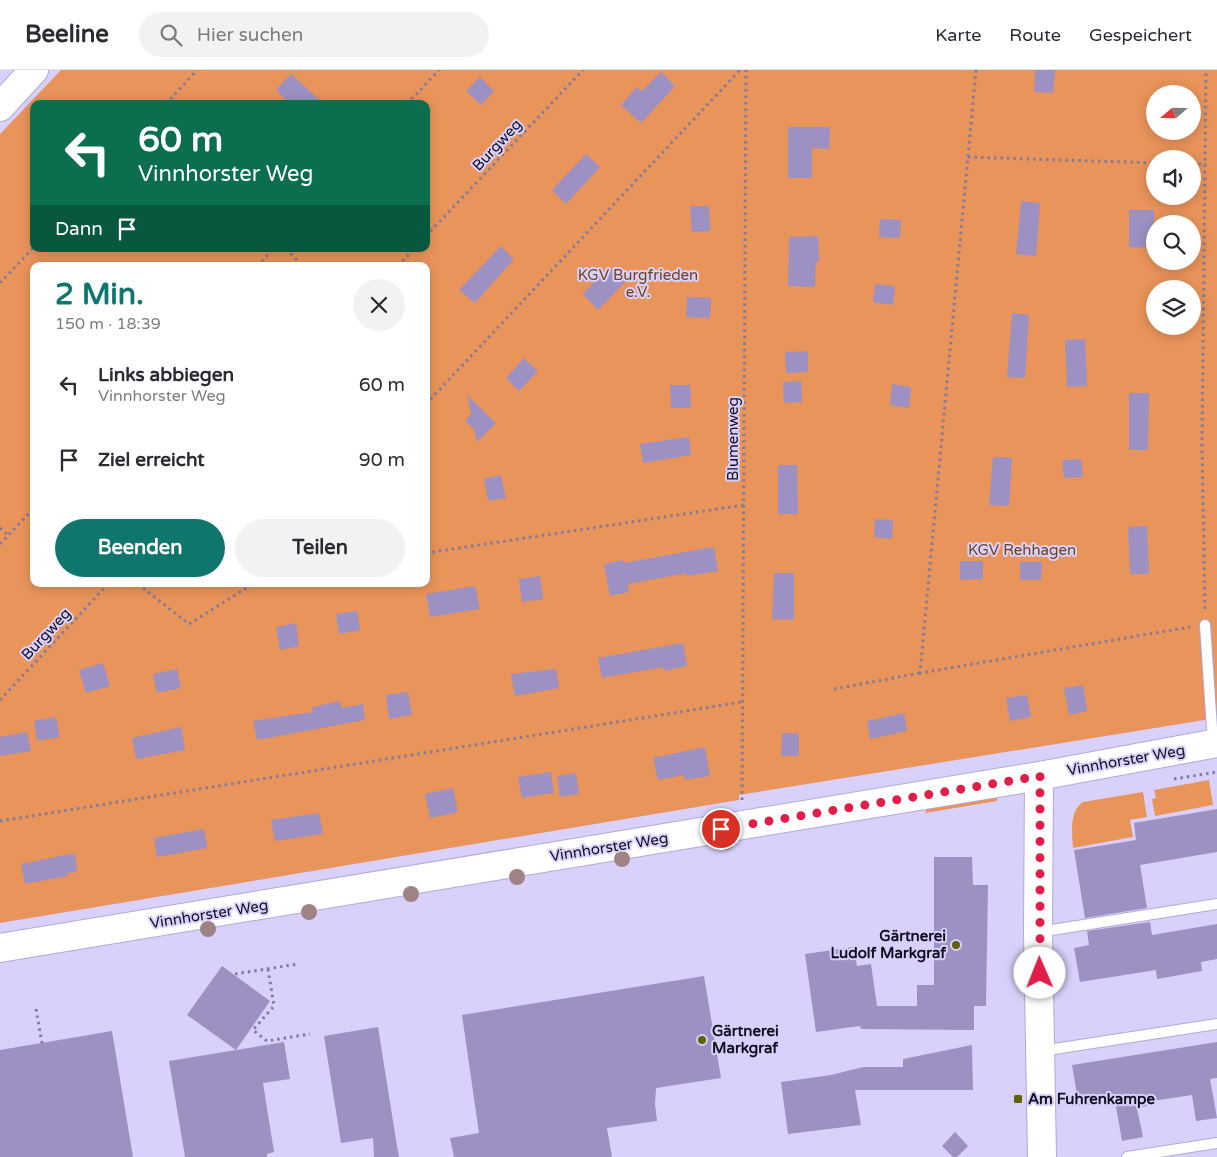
<!DOCTYPE html>
<html lang="de">
<head>
<meta charset="utf-8">
<style>
  body { margin:0; font-family:"Varela Round",sans-serif; background:#f2f2f3; color:#2b2b33; height:100vh; display:flex; flex-direction:column; font-size:19px; white-space:nowrap }
  * { box-sizing:border-box; margin:0 }
  p { font-size:16px; color:#7c7c81 }
  .icon { flex:none; width:28px; height:28px; fill:none; stroke:currentColor; stroke-width:2; stroke-linecap:round; stroke-linejoin:round }
  .map { position:relative; flex:1; overflow:hidden }
  .sheet { position:absolute; left:30px; top:192px; width:400px; height:325px; display:flex; flex-direction:column; background:#fff; border-radius:10px; box-shadow:0 2px 12px #0003 }
  .sheet>* { flex:none }
  .banner { position:absolute; left:30px; top:30px; width:400px; height:152px; border-radius:10px; box-shadow:0 2px 12px #0003; background:#0b6e4f; color:#fff; overflow:hidden }
  .needle { width:32px; rotate:250deg }
  .fabs { position:absolute; left:1146px; top:15px; display:grid; gap:10px }
  .fabs a { display:grid; place-items:center; width:55px; height:55px; border-radius:50%; background:#fff; box-shadow:0 2px 12px #0003; font-size:25px }
  .pin { position:absolute; display:grid; place-items:center; width:42px; height:42px; color:#fff; margin:-21px; border:2px solid #fff; border-radius:50%; box-shadow:0 1px 5px #0007 }
  .me { position:absolute; width:55px; margin:-28px; rotate:359deg; stroke-linejoin:round; filter:drop-shadow(0 0 4px #0008) }
  .turn { display:flex; align-items:center; gap:18px; height:105px; padding:0 25px; font-size:22px }
  .turn .icon { width:65px; height:65px; stroke-width:2.5 }
  .turn b { display:block; font-size:35px; line-height:42px }
  .then { display:flex; align-items:center; height:48px; padding:0 25px; background:#0003; gap:10px; font-size:19px }
  .round { display:grid; place-items:center; flex:none; width:52px; height:52px; border-radius:26px; background:#f2f2f3 }
  .head { display:flex; align-items:center; justify-content:space-between; height:85px; padding:0 25px }
  h1 { font-size:30px; font-weight:700; line-height:38px; color:#0f766e }
  .button { display:flex; gap:10px; margin-top:auto; padding:10px 25px }
  .button a { flex:1; height:58px; border-radius:30px; background:#0f766e; color:#fff; font-size:20px; font-weight:700; line-height:58px; text-align:center }
  .button a+a { background:#f2f2f3; color:#2b2b33 }
  ul { padding:0; list-style:none }
  li { display:flex; align-items:center; gap:15px; height:75px; padding:0 25px }
  li div { flex:1 }
  li b { display:block; font-size:19px }
  li em { font-style:normal }
  header { display:flex; align-items:center; gap:30px; box-sizing:border-box; height:70px; padding:0 25px; background:#fff; border-bottom:1px solid #e1e1e2 }
  header strong { font-size:24px }
  nav { display:flex; gap:28px; margin-inline-start:auto; font-size:18px }
  .search { width:350px; height:45px; background:#f2f2f3; display:flex; align-items:center; gap:12px; box-sizing:border-box; padding:0 18px; border-radius:28px; color:#7c7c81; font-size:19px }
  .map>svg:first-child { display:block }
</style>
</head>
<body>
<header>
<strong>Beeline</strong>
<div class="search"><svg class="icon" aria-label="search" viewBox="0 0 24 24"><circle cx="10" cy="10" r="6"/><path d="M15 15l6 6"/></svg>Hier suchen</div>
<nav><a>Karte</a><a>Route</a><a>Gespeichert</a></nav>
</header>
<div class="map">
<svg width="1217" height="1087" viewBox="0 0 1217 1087">
  <rect width="100%" height="100%" fill="#d9d1fb"/>
  <path fill="#e9945a" fill-rule="evenodd" d="M 61,0 L 1217,0 L 1217,648 L 739,725 L 739,730 L 0,853 L 0,64 ZM 1155,24 L 1192,24 L 1192,61 L 1155,61 ZM 34,34 L 426,34 L 426,179 L 34,179 ZM 1155,89 L 1192,89 L 1192,126 L 1155,126 ZM 1155,154 L 1192,154 L 1192,191 L 1155,191 ZM 34,196 L 426,196 L 426,514 L 34,514 ZM 1155,219 L 1192,219 L 1192,256 L 1155,256 Z
    M 1209,710 L 1213,735 L 1155,746 L 1152,729 L 1156,728 L 1154,720 Z
    M 1143,722 L 1147,747 L 1130,750 L 1133,767 L 1073,778 C 1072,762 1069,742 1083,732 Z
    M 997,726 L 997,731 L 925,743 L 928,735 Z"/>
  <path fill="#9c91c2" d="M 1035,0 L 1055,0 L 1053,23 L 1034,22 Z
    M 661,2 L 675,16 L 641,53 L 621,35 L 637,17 L 642,21 Z
    M 291,4 L 324,34 L 290,34 L 276,20 Z
    M 480,7 L 494,21 L 481,35 L 466,21 Z
    M 788,57 L 830,57 L 829,79 L 812,78 L 812,108 L 788,108 Z
    M 586,84 L 600,97 L 566,134 L 552,120 Z
    M 1021,131 L 1040,133 L 1036,186 L 1016,184 Z
    M 690,136 L 709,136 L 710,161 L 692,162 Z
    M 1129,140 L 1154,140 L 1154,178 L 1129,177 Z
    M 880,149 L 901,150 L 900,168 L 879,167 Z
    M 818,166 L 819,192 L 816,192 L 815,217 L 788,216 L 789,167 Z
    M 501,176 L 514,189 L 475,233 L 459,220 Z
    M 608,197 L 625,212 L 598,240 L 583,224 Z
    M 875,214 L 895,216 L 893,235 L 873,232 Z
    M 687,227 L 711,228 L 710,248 L 686,247 Z
    M 1012,243 L 1029,245 L 1025,308 L 1007,307 Z
    M 1085,269 L 1087,316 L 1067,317 L 1065,270 Z
    M 808,281 L 808,302 L 786,303 L 785,282 Z
    M 524,288 L 538,301 L 519,321 L 506,308 Z
    M 801,311 L 802,332 L 784,333 L 783,312 Z
    M 892,314 L 911,317 L 909,338 L 890,335 Z
    M 670,315 L 690,315 L 691,338 L 671,338 Z
    M 1129,323 L 1149,323 L 1148,380 L 1129,380 Z
    M 467,325 L 496,353 L 477,372 L 474,359 L 465,351 L 471,344 Z
    M 689,367 L 691,385 L 643,393 L 640,374 Z
    M 993,387 L 1012,388 L 1009,436 L 989,435 Z
    M 1081,389 L 1083,407 L 1064,408 L 1062,390 Z
    M 778,395 L 797,395 L 798,444 L 778,444 Z
    M 501,405 L 506,428 L 488,431 L 484,409 Z
    M 875,449 L 893,450 L 892,469 L 874,467 Z
    M 1147,456 L 1149,504 L 1130,504 L 1128,457 Z
    M 714,477 L 718,501 L 687,506 L 687,503 L 628,514 L 629,522 L 610,526 L 604,494 L 623,490 L 624,493 Z
    M 960,491 L 983,491 L 983,509 L 960,510 Z
    M 1020,492 L 1042,492 L 1041,510 L 1020,510 Z
    M 774,503 L 794,503 L 794,550 L 772,549 Z
    M 540,506 L 543,529 L 522,532 L 519,509 Z
    M 475,516 L 480,539 L 430,547 L 426,524 Z
    M 357,541 L 360,560 L 339,564 L 336,544 Z
    M 296,553 L 299,576 L 280,580 L 276,557 Z
    M 683,573 L 687,596 L 664,601 L 663,597 L 602,608 L 598,588 Z
    M 103,593 L 110,616 L 86,623 L 79,600 Z
    M 177,599 L 181,618 L 157,623 L 153,604 Z
    M 556,599 L 559,618 L 515,626 L 511,604 Z
    M 1083,615 L 1087,641 L 1069,645 L 1064,618 Z
    M 408,622 L 412,645 L 389,649 L 386,625 Z
    M 1027,625 L 1031,647 L 1010,651 L 1006,628 Z
    M 340,631 L 342,638 L 363,634 L 365,650 L 257,670 L 253,651 L 313,642 L 312,637 Z
    M 904,643 L 907,661 L 870,669 L 867,651 Z
    M 56,647 L 60,667 L 37,671 L 34,651 Z
    M 181,657 L 185,680 L 136,689 L 132,668 Z
    M 27,662 L 31,681 L 0,686 L 0,667 Z
    M 782,663 L 799,663 L 799,686 L 781,686 Z
    M 705,677 L 710,706 L 685,710 L 684,705 L 658,710 L 653,688 Z
    M 551,702 L 554,723 L 522,728 L 518,707 Z
    M 576,703 L 579,724 L 560,727 L 557,706 Z
    M 453,718 L 458,742 L 430,748 L 425,724 Z
    M 1217,739 L 1217,782 L 1140,795 L 1147,838 L 1085,848 L 1074,780 L 1136,770 L 1134,753 Z
    M 319,743 L 323,764 L 275,771 L 271,750 Z
    M 204,759 L 207,778 L 157,787 L 154,768 Z
    M 75,783 L 77,802 L 68,803 L 68,806 L 25,814 L 21,794 Z
    M 934,787 L 972,787 L 973,815 L 988,815 L 986,936 L 974,936 L 974,960 L 861,959 L 860,956 L 816,962 L 805,884 L 854,877 L 857,896 L 871,894 L 877,936 L 917,936 L 917,915 L 934,915 Z
    M 1150,852 L 1152,865 L 1217,854 L 1217,889 L 1201,892 L 1202,901 L 1157,909 L 1156,900 L 1080,912 L 1074,878 L 1089,875 L 1087,861 Z
    M 222,896 L 270,931 L 236,980 L 187,945 Z
    M 704,906 L 721,1008 L 656,1018 L 655,1034 L 657,1051 L 607,1058 L 612,1087 L 454,1087 L 450,1068 L 479,1063 L 462,945 Z
    M 378,957 L 396,1070 L 399,1087 L 374,1087 L 373,1068 L 341,1073 L 324,966 Z
    M 112,961 L 133,1087 L 0,1087 L 0,980 Z
    M 284,972 L 290,1009 L 263,1013 L 274,1082 L 267,1084 L 267,1087 L 185,1087 L 169,991 Z
    M 1217,972 L 1217,1008 L 1210,1009 L 1217,1048 L 1196,1051 L 1192,1025 L 1146,1032 L 1147,1036 L 1137,1038 L 1143,1067 L 1122,1071 L 1115,1031 L 1079,1036 L 1072,995 Z
    M 972,975 L 973,1020 L 855,1020 L 861,1055 L 788,1064 L 781,1012 L 831,1005 L 863,997 L 903,997 L 903,989 Z
    M 955,1062 L 968,1076 L 957,1087 L 953,1087 L 942,1076 Z"/>
  <g fill="none" stroke-linecap="round" stroke-linejoin="round">
    <defs>
      <path id="lane" d="M 1205,555 L 1213,673
        M 1039,862 L 1217,834
        M 1041,981 L 1217,954
        M 1127,1087 L 1217,1073"/>
      <path id="secondary" d="M 0,37 L 34,0
        M 1039,706 L 1038,862 L 1042,1087
        M 0,878 L 1039,706 L 1217,673"/>
    </defs>
    <use href="#lane" stroke="#b2a8da" stroke-width="12"/>
    <use href="#secondary" stroke="#b2a8da" stroke-width="30"/>
    <path stroke="#827b9a" stroke-width="3" stroke-dasharray="2.5 4" stroke-linecap="butt" d="M 976,0 L 920,603 L 1190,557
      M 166,34 L 197,0
      M 407,34 L 439,0
      M 968,87 L 1155,93
      M 1192,94 L 1206,94
      M 426,166 L 583,0
      M 286,179 L 303,196
      M 257,196 L 273,179
      M 398,196 L 414,179
      M 0,213 L 34,177
      M 426,334 L 740,0
      M 0,458 L 8,465
      M 0,474 L 34,438
      M 426,483 L 744,435
      M 138,514 L 189,554 L 253,514
      M 1205,539 L 1202,375 L 1206,0
      M 834,619 L 920,603
      M 0,630 L 108,514
      M 1174,709 L 1217,702
      M 742,730 L 746,0
      M 0,751 L 742,632
      M 268,899 L 274,936 L 253,960 L 267,971 L 310,964
      M 235,904 L 298,894
      M 36,939 L 42,973"/>
    <use href="#lane" stroke="#fff" stroke-width="10"/>
    <use href="#secondary" stroke="#fff" stroke-width="28"/>
  </g>
  <g fill="#9f8283">
    <circle cx="726" cy="772" r="8"/>
    <circle cx="622" cy="789" r="8"/>
    <circle cx="517" cy="807" r="8"/>
    <circle cx="411" cy="824" r="8"/>
    <circle cx="309" cy="842" r="8"/>
    <circle cx="208" cy="859" r="8"/>
  </g>
  <g fill="none" stroke-linecap="round" stroke-linejoin="round">
    <path stroke="#e11d48" stroke-width="9" stroke-dasharray="0 16.2" d="M 721,759 L 1040,706 L 1040,903"/>
  </g>
  <g fill="#5e6401" stroke="#d9d1fb" stroke-width="2">
    <circle cx="956" cy="875" r="5"/>
    <circle cx="702" cy="970" r="5"/>
    <rect x="1013" y="1024" width="10" height="10" rx="2.5"/>
  </g>
  <g text-anchor="middle" dominant-baseline="central" stroke-width="4" stroke-linejoin="round" paint-order="stroke">
    <g font-size="15" fill="#120e1f" stroke="#d9d1fb">
      <text transform="translate(497 75) rotate(-47)">Burgweg</text>
      <text transform="translate(733 369) rotate(-90)">Blumenweg</text>
      <text transform="translate(46 564) rotate(-47)">Burgweg</text>
      <text transform="translate(1126 690) rotate(-10)">Vinnhorster Weg</text>
      <text transform="translate(609 777) rotate(-9)">Vinnhorster Weg</text>
      <text transform="translate(209 844) rotate(-9)">Vinnhorster Weg</text>
    </g>
    <g font-size="15" fill="#6f4120" stroke="#d9d1fb">
      <text x="638" y="205">KGV Burgfrieden<tspan x="638" dy="17">e.V.</tspan></text>
      <text x="1022" y="480">KGV Rehhagen</text>
    </g>
    <g font-size="15" font-weight="bold" fill="#120e1f" stroke="#d9d1fb" text-anchor="start">
      <text x="946" y="866" text-anchor="end">Gärtnerei<tspan x="946" dy="17">Ludolf Markgraf</tspan></text>
      <text x="712" y="961">Gärtnerei<tspan x="712" dy="17">Markgraf</tspan></text>
      <text x="1028" y="1029">Am Fuhrenkampe</text>
    </g>
  </g>
</svg>
<div class="fabs">
<a><svg class="needle" viewBox="-14 -14 28 28"><path d="M0-13l5 13h-10z" fill="#e53935"/><path d="M0 13l5-13h-10z" fill="#7c7c81"/></svg></a>
<a><svg class="icon" aria-label="sound" viewBox="0 0 24 24"><path d="M4 9h4l5-4v14l-5-4H4zM17 9q2 3 0 6"/></svg></a>
<a><svg class="icon" aria-label="search" viewBox="0 0 24 24"><circle cx="10" cy="10" r="6"/><path d="M15 15l6 6"/></svg></a>
<a><svg class="icon" aria-label="layers" viewBox="0 0 24 24"><path d="M12 4l9 5-9 5-9-5zM3 14l9 5 9-5"/></svg></a>
</div>
<div class="pin" style="left:721px;top:759px;background:#d93025"><svg class="icon" aria-label="arrive" viewBox="0 0 24 24"><path d="M6 21V4h12l-3 4 3 4H6"/></svg></div>
<svg class="me" style="left:1040px;top:903px" viewBox="-20 -20 40 40"><circle r="19" fill="#fff"/><path d="M0-13L10 11 0 6-10 11z" fill="#e11d48"/></svg>
<div class="banner">
<div class="turn"><svg class="icon" aria-label="left" viewBox="0 0 24 24"><path d="M17 20v-9H6M10 6l-5 5 5 5"/></svg><div><b>60 m</b>Vinnhorster Weg</div></div>
<div class="then">Dann<svg class="icon" aria-label="arrive" viewBox="0 0 24 24"><path d="M6 21V4h12l-3 4 3 4H6"/></svg></div>
</div>
<section class="sheet">
<div class="head"><div><h1>2 Min.</h1><p>150 m · 18:39</p></div><a class="round"><svg class="icon" aria-label="close" viewBox="0 0 24 24"><path d="M6 6l12 12M18 6L6 18"/></svg></a></div>
<ul>
<li><svg class="icon" aria-label="left" viewBox="0 0 24 24"><path d="M17 20v-9H6M10 6l-5 5 5 5"/></svg><div><b>Links abbiegen</b><p>Vinnhorster Weg</p></div><em>60 m</em></li>
<li><svg class="icon" aria-label="arrive" viewBox="0 0 24 24"><path d="M6 21V4h12l-3 4 3 4H6"/></svg><div><b>Ziel erreicht</b></div><em>90 m</em></li>
</ul>
<div class="button"><a>Beenden</a><a>Teilen</a></div>
</section>
</div>
</body>
</html>
